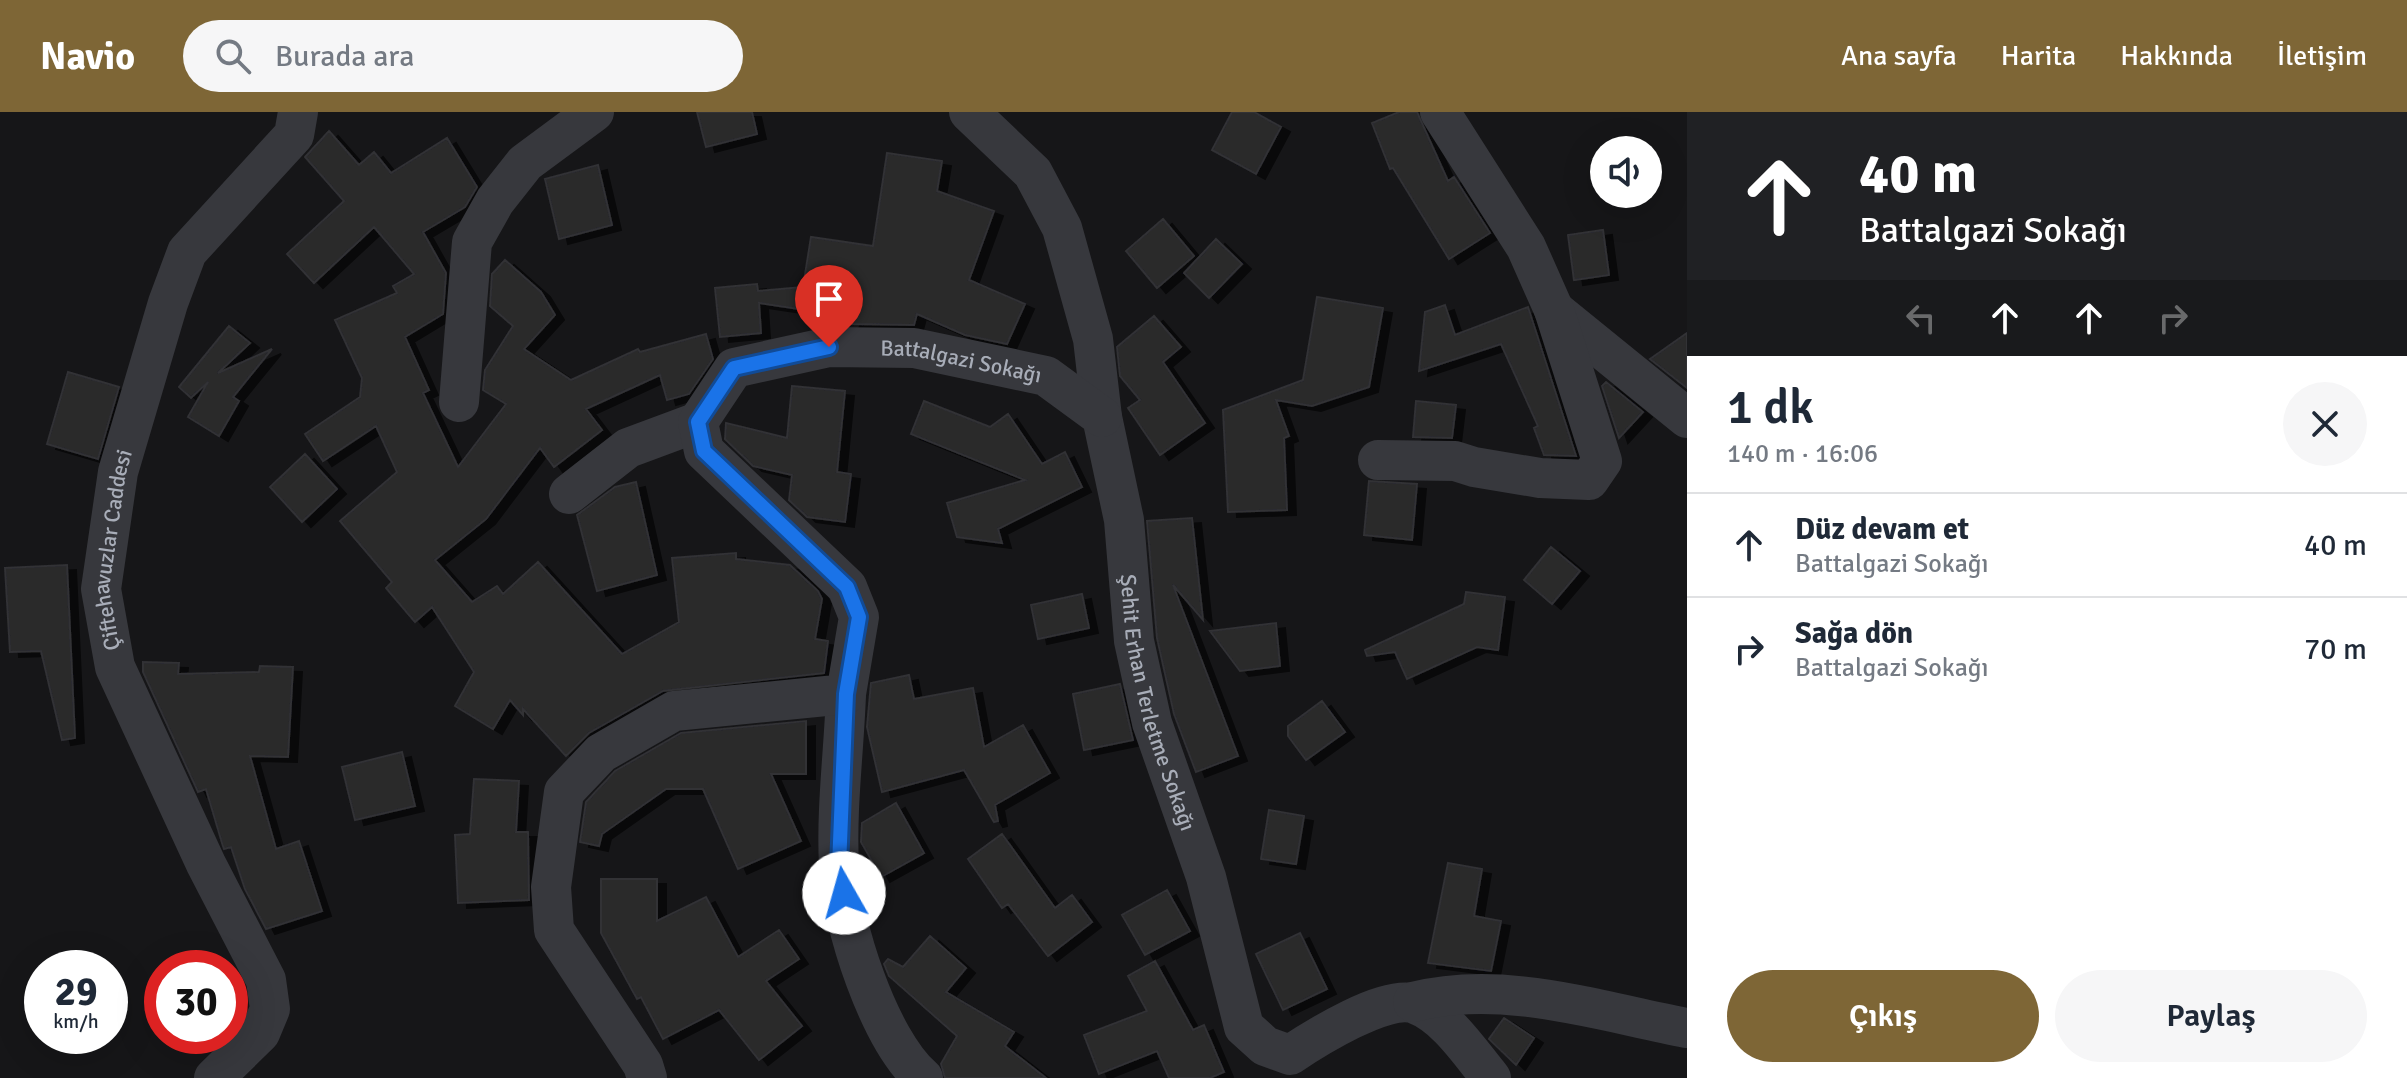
<!DOCTYPE html>
<html lang="tr">
<head>
<meta charset="utf-8">
<style>
  body { margin:0; font-family:Signika,sans-serif; background:#f6f6f7; color:#1f2937; height:100vh; display:flex; flex-direction:column; font-size:30px; white-space:nowrap }
  * { box-sizing:border-box; margin:0 }
  p { font-size:26px; color:#747a83 }
  .icon { flex:none; width:44px; height:44px; fill:none; stroke:currentColor; stroke-width:2; stroke-linecap:round; stroke-linejoin:round }
  .map { position:relative; flex:1; overflow:hidden }
  .details { display:flex; flex-direction:column; background:#fff; width:720px }
  .details>* { flex:none }
  .banner { background:#202124; color:#fff; overflow:hidden }
  .buttons { position:absolute; left:1590px; top:24px; display:grid; gap:16px }
  .buttons a { display:grid; place-items:center; width:72px; height:72px; border-radius:50%; background:#fff; box-shadow:0 8px 32px #0002; font-size:40px }
  .speed { position:absolute; left:24px; top:838px; display:flex; gap:16px; font-size:40px; font-weight:700; text-align:center }
  .speed>* { display:grid; place-content:center; width:104px; height:104px; border-radius:50%; background:#fff; box-shadow:0 8px 32px #0002; line-height:1 }
  .speed small { font-size:20px; font-weight:400 }
  .speed .limit { border:12px solid #d22; background:#fff; color:#111 }
  .pin { position:absolute; display:grid; place-items:center; width:68px; height:68px; color:#fff; margin:-82px -34px; border-radius:50% 50% 50% 0; rotate:-45deg; box-shadow:0 0 8px #0007 }
  .pin .icon { rotate:45deg }
  .me { position:absolute; width:88px; margin:-44px; rotate:353deg; stroke-linejoin:round; filter:drop-shadow(0 0 6px #0008) }
  .turn { display:flex; align-items:center; gap:28px; height:168px; padding:0 40px; font-size:36px }
  .turn .icon { width:104px; height:104px; stroke-width:2.5 }
  .turn b { display:block; font-size:56px; line-height:68px }
  .lanes { display:flex; align-items:center; height:76px; padding:0 40px; background:#0003; justify-content:center; gap:40px; direction:ltr }
  .lanes .off { opacity:.35 }
  .round { display:grid; place-items:center; flex:none; width:84px; height:84px; border-radius:42px; background:#f6f6f7 }
  .headline { display:flex; align-items:center; justify-content:space-between; height:136px; padding:0 40px }
  h1 { font-size:48px; font-weight:600; line-height:60px }
  .primary-button { display:flex; gap:16px; margin-top:auto; padding:16px 40px }
  .primary-button a { flex:1; height:92px; border-radius:48px; background:#7e6636; color:#fff; font-size:32px; font-weight:600; line-height:92px; text-align:center }
  .primary-button a+a { background:#f6f6f7; color:#1f2937 }
  ul { padding:0; list-style:none }
  li { display:flex; align-items:center; gap:24px; height:104px; padding:0 40px; border-top:2px solid #e0e1e3 }
  li div { flex:1 }
  li b { display:block; font-size:30px }
  li em { font-style:normal }
  header { display:flex; align-items:center; gap:48px; box-sizing:border-box; height:112px; padding:0 40px; background:#7e6636; color:#fff }
  header strong { font-size:38px }
  nav { display:flex; gap:44px; margin-inline-start:auto; font-size:28px }
  .search { width:560px; height:72px; background:#f6f6f7; display:flex; align-items:center; gap:20px; box-sizing:border-box; padding:0 28px; border-radius:44px; color:#747a83; font-size:30px }
  main { display:flex; flex:1; min-height:0 }
  .map>svg:first-child { display:block }
</style>
</head>
<body>
<header>
<strong>Navio</strong>
<div class="search"><svg class="icon" aria-label="search" viewBox="0 0 24 24"><circle cx="10" cy="10" r="6"/><path d="M15 15l6 6"/></svg>Burada ara</div>
<nav><a>Ana sayfa</a><a>Harita</a><a>Hakkında</a><a>İletişim</a></nav>
</header>
<main>
<div class="map">
<svg width="1687" height="966" viewBox="0 0 1687 966">
  <defs>
    <filter id="shadow"><feDropShadow dx="9" dy="5" stdDeviation="0" flood-color="#0009"/></filter>
  </defs>
  <rect width="100%" height="100%" fill="#161618"/>
  <path fill="#29292c" stroke="#303034" stroke-width="2" filter="url(#shadow)" d="M 697,0 L 752,0 L 757,22 L 706,35 Z
    M 1232,0 L 1254,0 L 1281,15 L 1256,62 L 1212,38 Z
    M 1399,0 L 1417,0 L 1448,69 L 1454,65 L 1490,121 L 1449,147 L 1393,56 L 1390,57 L 1372,11 Z
    M 329,19 L 359,53 L 374,40 L 391,61 L 447,26 L 477,75 L 465,95 L 423,120 L 446,161 L 443,202 L 405,225 L 429,278 L 423,281 L 458,355 L 506,292 L 483,278 L 485,258 L 513,214 L 490,194 L 492,162 L 505,148 L 541,180 L 555,203 L 524,237 L 571,268 L 638,237 L 640,240 L 706,222 L 713,247 L 689,282 L 667,288 L 660,263 L 586,297 L 602,318 L 554,355 L 540,336 L 486,407 L 435,448 L 472,490 L 497,474 L 503,482 L 538,450 L 622,542 L 679,510 L 672,446 L 736,441 L 736,447 L 790,453 L 818,479 L 822,487 L 815,527 L 828,529 L 824,561 L 663,579 L 589,621 L 566,644 L 523,597 L 523,603 L 510,588 L 493,617 L 455,594 L 474,560 L 432,495 L 415,510 L 386,476 L 392,470 L 340,409 L 397,360 L 376,314 L 323,349 L 305,322 L 360,285 L 362,266 L 335,208 L 397,181 L 393,174 L 414,162 L 374,115 L 314,171 L 287,142 L 344,89 L 305,45 Z
    M 887,41 L 942,49 L 937,79 L 994,99 L 969,168 L 1025,192 L 1007,232 L 965,223 L 917,202 L 914,213 L 850,212 L 852,205 L 759,191 L 761,221 L 720,225 L 715,176 L 757,172 L 758,179 L 803,175 L 811,125 L 873,134 Z
    M 598,53 L 612,113 L 559,127 L 545,67 Z
    M 1163,107 L 1194,144 L 1157,176 L 1126,139 Z
    M 1603,118 L 1609,163 L 1574,168 L 1568,123 Z
    M 1216,127 L 1242,152 L 1209,186 L 1184,161 Z
    M 1317,185 L 1383,196 L 1369,275 L 1312,294 L 1276,288 L 1289,324 L 1284,326 L 1287,398 L 1228,400 L 1223,298 L 1303,268 Z
    M 1445,193 L 1455,223 L 1528,195 L 1576,344 L 1544,343 L 1534,316 L 1538,314 L 1501,232 L 1419,259 L 1425,200 Z
    M 1154,204 L 1181,235 L 1163,250 L 1205,311 L 1160,343 L 1128,296 L 1140,288 L 1120,264 L 1117,235 Z
    M 229,214 L 250,231 L 218,261 L 272,237 L 233,285 L 239,289 L 219,324 L 188,305 L 208,270 L 191,286 L 179,275 Z
    M 1687,221 L 1687,276 L 1650,247 Z
    M 68,260 L 119,275 L 98,347 L 47,332 Z
    M 1606,270 L 1643,300 L 1619,326 L 1602,274 Z
    M 792,274 L 845,279 L 837,360 L 851,362 L 845,410 L 807,405 L 789,388 L 792,363 L 753,354 L 725,327 L 726,311 L 787,326 Z
    M 924,289 L 990,315 L 1008,302 L 1042,352 L 1065,340 L 1082,375 L 998,417 L 1002,431 L 957,425 L 947,391 L 1025,368 L 911,322 Z
    M 1416,289 L 1456,293 L 1452,326 L 1413,325 Z
    M 305,342 L 337,377 L 302,410 L 270,375 Z
    M 1369,369 L 1417,372 L 1412,428 L 1364,423 Z
    M 636,370 L 657,463 L 597,479 L 577,403 L 615,375 Z
    M 1192,406 L 1203,508 L 1173,473 L 1238,644 L 1196,660 L 1174,602 L 1157,526 L 1147,409 Z
    M 1551,435 L 1580,459 L 1552,492 L 1524,468 Z
    M 67,453 L 75,626 L 62,628 L 41,539 L 10,540 L 5,456 Z
    M 1466,480 L 1505,485 L 1498,538 L 1477,535 L 1407,567 L 1395,540 L 1367,544 L 1365,538 L 1464,492 Z
    M 1082,482 L 1089,516 L 1038,527 L 1031,493 Z
    M 1276,511 L 1280,554 L 1240,559 L 1210,519 Z
    M 143,550 L 179,551 L 178,562 L 259,560 L 260,554 L 293,555 L 288,645 L 250,644 L 276,737 L 299,729 L 322,799 L 266,817 L 245,777 L 231,735 L 224,737 L 222,731 L 206,677 L 198,680 L 143,560 Z
    M 909,563 L 914,587 L 973,576 L 984,635 L 1023,613 L 1050,661 L 995,693 L 998,709 L 994,710 L 964,658 L 882,680 L 867,615 L 871,571 Z
    M 1120,572 L 1133,628 L 1084,638 L 1073,582 Z
    M 1322,589 L 1345,620 L 1306,648 L 1288,624 L 1288,614 Z
    M 806,609 L 806,662 L 771,662 L 801,729 L 738,757 L 703,677 L 666,677 L 602,722 L 599,734 L 580,730 L 586,690 L 615,659 L 681,621 Z
    M 402,640 L 415,694 L 355,708 L 342,655 Z
    M 474,667 L 519,669 L 516,720 L 528,720 L 529,788 L 458,791 L 455,723 L 470,722 Z
    M 896,691 L 924,741 L 881,765 L 861,730 L 862,711 Z
    M 1269,698 L 1304,704 L 1296,752 L 1261,747 Z
    M 1002,722 L 1055,796 L 1072,783 L 1092,810 L 1048,844 L 1008,792 L 1002,796 L 968,747 Z
    M 1448,751 L 1482,757 L 1474,804 L 1501,809 L 1491,859 L 1428,851 Z
    M 601,767 L 657,767 L 657,809 L 706,785 L 738,845 L 779,818 L 799,847 L 766,869 L 802,914 L 759,948 L 719,898 L 663,927 L 641,885 L 637,887 L 601,821 Z
    M 1167,778 L 1190,819 L 1145,843 L 1122,803 Z
    M 1300,821 L 1327,877 L 1283,898 L 1256,842 Z
    M 930,824 L 966,856 L 946,880 L 1014,920 L 1005,934 L 1046,966 L 945,966 L 941,952 L 957,924 L 889,864 L 884,852 L 888,847 L 903,855 Z
    M 1155,849 L 1193,918 L 1204,913 L 1224,960 L 1210,966 L 1169,966 L 1157,939 L 1099,962 L 1084,923 L 1147,899 L 1128,864 Z
    M 1504,906 L 1534,926 L 1516,953 L 1489,927 Z"/>
  <g fill="none" stroke-linecap="round" stroke-linejoin="round">
    <g stroke="#37383d" stroke-width="40">
      <path id="s1" d="M 969,0 L 1033,61 L 1062,116 L 1093,227 L 1102,305 L 1124,408 L 1134,529 L 1152,611 L 1206,765 L 1244,915 L 1265,934 L 1290,943 C 1314,927 1387,881 1415,892 C 1447,904 1470,941 1491,966"/>
      <path d="M 1554,198 L 1687,306"/>
      <path d="M 459,290 L 472,130 L 495,89 L 525,51 L 594,0"/>
      <path d="M 1378,348 L 1455,349 L 1474,355 L 1540,366 L 1589,368 L 1602,349 L 1554,198 L 1526,135 L 1440,0"/>
      <path d="M 569,382 L 628,336 L 698,310"/>
      <path d="M 846,582 C 844,639 836,697 839,753 C 841,811 879,928 923,966"/>
      <path d="M 1413,890 C 1503,867 1598,899 1687,916"/>
      <path id="s2" d="M 214,966 L 260,921 L 270,897 L 266,868 L 206,752 L 115,555 L 101,477 L 118,360 L 168,191 L 187,140 L 294,23 L 298,0"/>
      <path id="s3" d="M 647,966 L 643,953 L 554,818 L 551,775 L 564,680 L 601,641 L 674,599 L 846,582 L 859,505 L 847,475 L 704,339 L 698,310 L 734,256 L 829,235 L 914,236 L 1046,264 L 1102,305"/>
    </g>
  </g>
  <g fill="none" stroke-linecap="round" stroke-linejoin="round">
    <defs>
      <path id="route" d="M 829,235 L 734,256 L 698,310 L 704,339 L 847,475 L 859,505 L 846,582 L 839,755 L 844,781"/>
    </defs>
    <use href="#route" stroke="#114b97" stroke-width="20"/>
    <use href="#route" stroke="#1a73e8" stroke-width="14"/>
  </g>
  <g text-anchor="middle" dominant-baseline="central" stroke-width="8" stroke-linejoin="round" paint-order="stroke">
    <g font-size="22" fill="#a8adb8" stroke="#111113">
      <text stroke="none"><textPath href="#s3" startOffset="1258">Battalgazi Sokağı</textPath></text>
      <text stroke="none"><textPath href="#s2" startOffset="586">Çiftehavuzlar Caddesi</textPath></text>
      <text stroke="none"><textPath href="#s1" startOffset="636">Şehit Erhan Terletme Sokağı</textPath></text>
    </g>
  </g>
</svg>
<div class="buttons">
<a><svg class="icon" aria-label="sound" viewBox="0 0 24 24"><path d="M4 9h4l5-4v14l-5-4H4zM17 9q2 3 0 6"/></svg></a>
</div>
<div class="speed"><div>29<small>km/h</small></div><div class="limit">30</div></div>
<div class="pin" style="left:829px;top:235px;background:#d93025"><svg class="icon" aria-label="arrive" viewBox="0 0 24 24"><path d="M6 21V4h12l-3 4 3 4H6"/></svg></div>
<svg class="me" style="left:844px;top:781px" viewBox="-20 -20 40 40"><circle r="19" fill="#fff"/><path d="M0-13L10 11 0 6-10 11z" fill="#1a73e8"/></svg>
</div>
<section class="details">
<div class="banner">
<div class="turn"><svg class="icon" aria-label="ahead" viewBox="0 0 24 24"><path d="M12 20V5M6 11l6-6 6 6"/></svg><div><b>40 m</b>Battalgazi Sokağı</div></div>
<div class="lanes"><svg class="icon off" aria-label="left" viewBox="0 0 24 24"><path d="M17 20v-9H6M10 6l-5 5 5 5"/></svg><svg class="icon" aria-label="ahead" viewBox="0 0 24 24"><path d="M12 20V5M6 11l6-6 6 6"/></svg><svg class="icon" aria-label="ahead" viewBox="0 0 24 24"><path d="M12 20V5M6 11l6-6 6 6"/></svg><svg class="icon off" aria-label="right" viewBox="0 0 24 24"><path d="M7 20v-9h11M14 6l5 5-5 5"/></svg></div>
</div>
<div class="headline"><div><h1>1 dk</h1><p>140 m · 16:06</p></div><a class="round"><svg class="icon" aria-label="close" viewBox="0 0 24 24"><path d="M6 6l12 12M18 6L6 18"/></svg></a></div>
<ul>
<li><svg class="icon" aria-label="ahead" viewBox="0 0 24 24"><path d="M12 20V5M6 11l6-6 6 6"/></svg><div><b>Düz devam et</b><p>Battalgazi Sokağı</p></div><em>40 m</em></li>
<li><svg class="icon" aria-label="right" viewBox="0 0 24 24"><path d="M7 20v-9h11M14 6l5 5-5 5"/></svg><div><b>Sağa dön</b><p>Battalgazi Sokağı</p></div><em>70 m</em></li>
</ul>
<div class="primary-button"><a>Çıkış</a><a>Paylaş</a></div>
</section>
</main>
</body>
</html>
